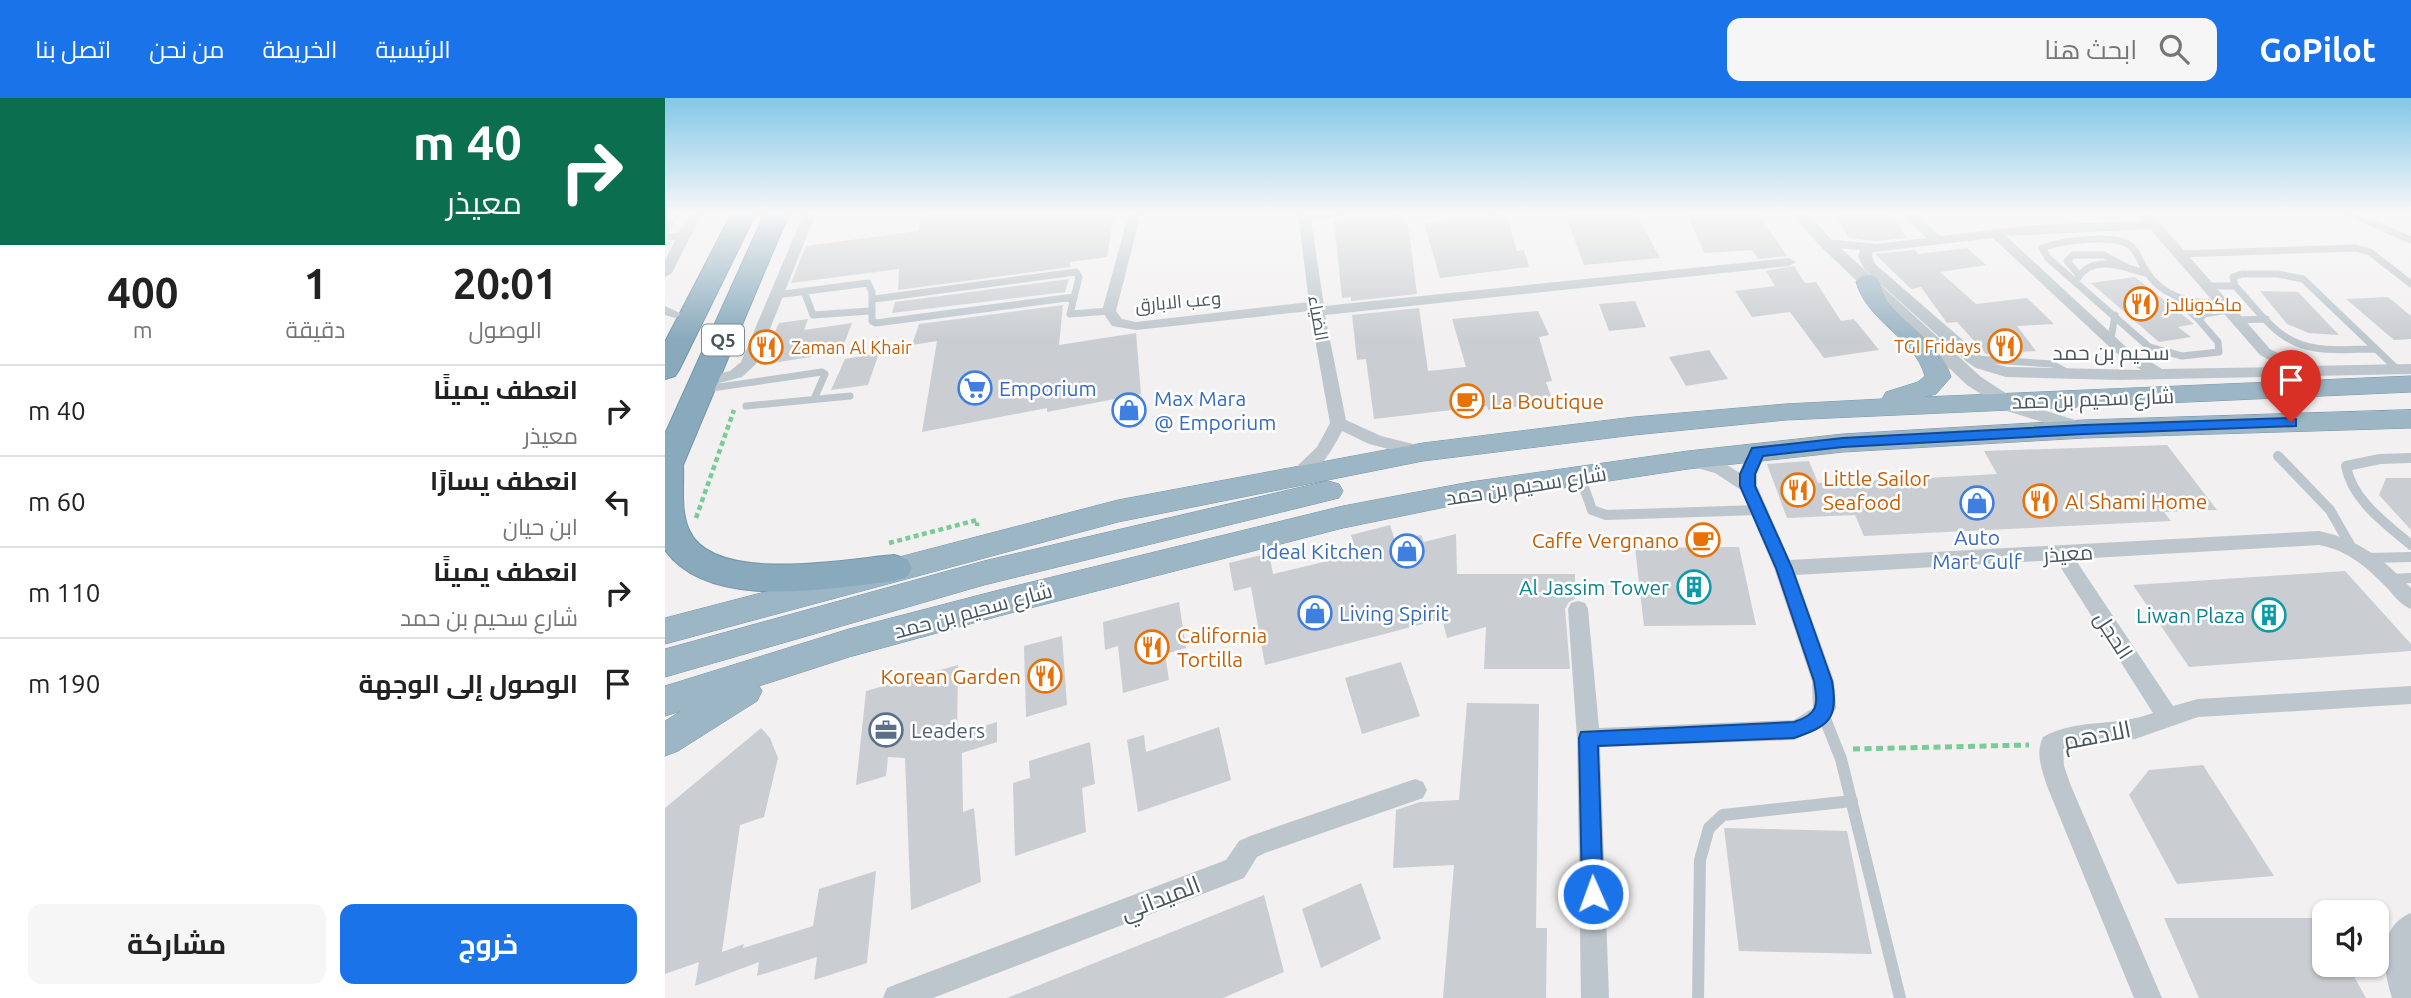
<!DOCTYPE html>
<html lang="ar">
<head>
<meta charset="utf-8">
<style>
  body { margin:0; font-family:Ubuntu,Cairo,sans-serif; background:#f6f6f6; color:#222; direction:rtl; height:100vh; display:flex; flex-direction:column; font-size:26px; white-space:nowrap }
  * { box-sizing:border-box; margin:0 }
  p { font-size:23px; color:#767676 }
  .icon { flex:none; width:38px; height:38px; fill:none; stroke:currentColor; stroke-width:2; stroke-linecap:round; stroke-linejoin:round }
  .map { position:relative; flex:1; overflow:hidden; direction:ltr }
  .panel { display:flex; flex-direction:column; background:#fff; width:665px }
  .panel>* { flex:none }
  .hud { background:#0b6e4f; color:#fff; overflow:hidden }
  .buttons { position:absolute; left:1647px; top:802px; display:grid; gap:14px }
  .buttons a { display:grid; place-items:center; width:77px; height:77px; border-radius:14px; background:#fff; box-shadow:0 2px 5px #0004; font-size:35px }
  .pin { position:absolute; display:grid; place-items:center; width:60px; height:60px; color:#fff; margin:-72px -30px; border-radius:50% 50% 50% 0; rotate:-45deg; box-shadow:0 0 7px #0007 }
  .pin .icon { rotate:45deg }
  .me { position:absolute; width:77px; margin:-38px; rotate:358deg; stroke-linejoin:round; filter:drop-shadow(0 0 5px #0008) }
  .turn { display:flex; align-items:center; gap:24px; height:147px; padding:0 28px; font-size:32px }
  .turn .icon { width:91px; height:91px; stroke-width:2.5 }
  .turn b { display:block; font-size:49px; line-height:60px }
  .eta { display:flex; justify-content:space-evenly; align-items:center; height:119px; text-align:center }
  .eta b { font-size:42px; font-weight:700; line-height:49px }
  .button { display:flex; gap:14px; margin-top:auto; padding:14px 28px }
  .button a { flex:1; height:80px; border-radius:14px; background:#1a73e8; color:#fff; font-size:28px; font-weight:700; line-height:80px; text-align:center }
  .button a+a { background:#f6f6f6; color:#222 }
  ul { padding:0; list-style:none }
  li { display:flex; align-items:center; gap:21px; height:91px; padding:0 28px; border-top:2px solid #e0e0e0 }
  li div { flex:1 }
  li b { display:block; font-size:26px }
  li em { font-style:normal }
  header { display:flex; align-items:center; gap:42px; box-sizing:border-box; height:98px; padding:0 35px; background:#1a73e8; color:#fff }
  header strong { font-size:33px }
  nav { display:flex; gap:38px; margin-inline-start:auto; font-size:24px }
  .search { width:490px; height:63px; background:#f6f6f6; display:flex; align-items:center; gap:18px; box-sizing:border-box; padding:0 24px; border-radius:14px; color:#767676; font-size:26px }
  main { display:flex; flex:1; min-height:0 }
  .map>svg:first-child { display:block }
</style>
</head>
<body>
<header>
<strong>GoPilot</strong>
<div class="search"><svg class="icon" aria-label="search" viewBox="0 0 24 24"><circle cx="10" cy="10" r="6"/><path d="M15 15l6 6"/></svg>ابحث هنا</div>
<nav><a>الرئيسية</a><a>الخريطة</a><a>من نحن</a><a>اتصل بنا</a></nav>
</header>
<main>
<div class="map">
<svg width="1746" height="900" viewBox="0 0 1746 900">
  <rect width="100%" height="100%" fill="#f2f0f0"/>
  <path fill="#caced2" d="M 258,115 L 449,115 L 442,159 L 405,164 L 405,169 L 233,192 L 234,171 L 126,185 L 141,148 L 253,133 Z
    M 841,115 L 852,153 L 859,152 L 864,169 L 775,180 L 759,125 Z
    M 900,115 L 971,115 L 995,160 L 919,167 Z
    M 1022,115 L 1093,115 L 1122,158 L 1093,161 L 1087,152 L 1039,155 Z
    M 1169,115 L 1226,115 L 1242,140 L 1211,143 L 1184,140 Z
    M 737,116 L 739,126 L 743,126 L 752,196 L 686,203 L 686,199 L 677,200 L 669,123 Z
    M 1302,150 L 1321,167 L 1275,174 L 1311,206 L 1362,200 L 1389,226 L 1352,228 L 1371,253 L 1321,256 L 1292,224 L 1282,225 L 1256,189 L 1246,191 L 1210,156 L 1250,152 L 1253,156 Z
    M 1129,168 L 1140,185 L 1151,184 L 1176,223 L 1189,221 L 1214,252 L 1159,260 L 1125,214 L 1087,219 L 1070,193 L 1110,188 L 1101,173 Z
    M 1470,179 L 1529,226 L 1513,229 L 1526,239 L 1494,244 L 1426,185 Z
    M 404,181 L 400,194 L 227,215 L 230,204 Z
    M 1595,193 L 1633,194 L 1674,237 L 1644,235 L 1622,226 Z
    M 1723,199 L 1746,218 L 1746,241 L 1729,242 L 1681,201 Z
    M 970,203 L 981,229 L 944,233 L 934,206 Z
    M 398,207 L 394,247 L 471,235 L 476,296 L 382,314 L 382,310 L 257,334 L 272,243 L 247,247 L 254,226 Z
    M 754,210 L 763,273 L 801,269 L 787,221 L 873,213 L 884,237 L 874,239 L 887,283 L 881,284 L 887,301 L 856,304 L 858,308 L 823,312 L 822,308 L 709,321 L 701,261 L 692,262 L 687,217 Z
    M 143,221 L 139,232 L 187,225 L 176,254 L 95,267 L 114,225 Z
    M 1044,252 L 1063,281 L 1021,288 L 1004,259 Z
    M 214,255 L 203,287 L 166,292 L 180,261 Z
    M 1502,347 L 1552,412 L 1499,414 L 1506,423 L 1199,438 L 1190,417 L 1122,420 L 1102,366 L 1144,363 L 1153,385 L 1262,380 L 1332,376 L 1319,353 Z
    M 1721,380 L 1746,380 L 1746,432 L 1714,397 Z
    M 725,427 L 730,443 L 756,437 L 759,444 L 791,436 L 792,476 L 910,476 L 910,501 L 904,504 L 900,511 L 905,571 L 819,571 L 821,529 L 782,540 L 777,521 L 600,567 L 586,489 L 569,493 L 564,465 L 604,455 L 608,476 L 692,456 L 686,437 Z
    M 1074,449 L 1091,527 L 979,528 L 970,450 Z
    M 1680,473 L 1746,546 L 1746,553 L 1524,569 L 1468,487 Z
    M 514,504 L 521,550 L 500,556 L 504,582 L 458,595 L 453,548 L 440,552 L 438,524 Z
    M 397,538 L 402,607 L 361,619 L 359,548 Z
    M 736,564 L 755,618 L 697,636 L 680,580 Z
    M 293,567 L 292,636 L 332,624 L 332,644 L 297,655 L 298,714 L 309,710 L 316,784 L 246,812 L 240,660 L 223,659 L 221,678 L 191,687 L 201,593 Z
    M 802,605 L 874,606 L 871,830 L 882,830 L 881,900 L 778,900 L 789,767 L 728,770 L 731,712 L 755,704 L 794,702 Z
    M 554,629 L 566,682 L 473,714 L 462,642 L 479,637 L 481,654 Z
    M 96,630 L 105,640 L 113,660 L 99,719 L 75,727 L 57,854 L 79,846 L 78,850 L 148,828 L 154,791 L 211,773 L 202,865 L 149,882 L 152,859 L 92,878 L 94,864 L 30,888 L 34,864 L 0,876 L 0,710 Z
    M 425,644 L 430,686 L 417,690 L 421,734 L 350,758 L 348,685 L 365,680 L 364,663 Z
    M 1538,667 L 1609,778 L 1512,786 L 1464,697 L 1484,672 Z
    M 1059,730 L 1182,733 L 1207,856 L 1074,853 Z
    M 696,785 L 716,841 L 656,870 L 637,811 Z
    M 599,797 L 619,874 L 558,900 L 342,900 Z
    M 1499,820 L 1655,820 L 1659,827 L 1659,866 L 1682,866 L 1701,900 L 1534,900 Z"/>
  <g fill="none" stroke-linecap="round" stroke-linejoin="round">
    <defs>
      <path id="trunk" d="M 1203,177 L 1211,179 C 1217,187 1217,196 1223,204 C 1244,231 1275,244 1286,279 L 1271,296 L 1259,299 L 1746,278 L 1746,294 L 1121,322 L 969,337 L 758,363 L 453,424 L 0,546 L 0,520 L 453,402 L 758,345 L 969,319 L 1121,306 L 1217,301 L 1221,294 L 1253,284 L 1260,278 C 1249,239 1204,226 1191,184 L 1195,179 Z
        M 1746,312 L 1746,330 L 1419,340 L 1178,354 L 1023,371 L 805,404 L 678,430 L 334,518 L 184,559 L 94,588 L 97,593 L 92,603 L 13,653 L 0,658 L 0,623 L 16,613 L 0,618 L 0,588 L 184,531 L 334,492 L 678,408 L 805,384 L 1023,353 L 1178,336 L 1419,322 Z
        M 663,383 L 674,386 L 678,393 L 674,400 L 319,487 L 0,579 L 0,551 L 319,463 Z"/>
      <path id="motorway" d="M 67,115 L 91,115 L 14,272 L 10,278 L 0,281 L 0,244 Z
        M 100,115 L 124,115 L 18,367 C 19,387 15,413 24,432 C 48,487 181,461 229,457 L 242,461 L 247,470 L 242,479 L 229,483 C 164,490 44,514 0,452 L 0,336 Z"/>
    </defs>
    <use href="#trunk" stroke="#7595a8" stroke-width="1"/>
    <use href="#motorway" stroke="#7595a8" stroke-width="2"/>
    <path stroke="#79cb97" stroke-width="4.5" stroke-dasharray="5 3.5" stroke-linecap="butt" d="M 31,420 L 69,312
      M 224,445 L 312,422 L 312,428"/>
    <path stroke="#79cb97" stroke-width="5" stroke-dasharray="7 4.5" stroke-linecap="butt" d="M 1188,651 L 1364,647"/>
    <path stroke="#bcc6cc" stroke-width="7" d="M 1684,115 L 1746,142
      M 0,134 L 11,115
      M 0,139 L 18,138
      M 1514,156 L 1691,150 L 1705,154 L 1746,186
      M 1414,177 L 1402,163 L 1408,157 L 1439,157 L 1465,171
      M 1412,181 C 1428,155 1459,169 1483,176
      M 1541,188 L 1570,188
      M 139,193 L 148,217 L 205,213
      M 111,197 L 203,185 L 207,194 L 207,223 L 211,225 L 409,199
      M 209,201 L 411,174 L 414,179 L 405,216 L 444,213
      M 1512,201 L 1534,222
      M 1557,205 C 1527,206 1498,200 1481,173 C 1475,164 1472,151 1463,146 C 1445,136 1395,143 1377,150 L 1383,160 L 1484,249 L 1517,258 L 1554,254 L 1553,244 L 1534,222 L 1539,216 L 1563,212
      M 1571,222 L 1601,221
      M 1446,241 L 1450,217
      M 1711,251 C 1686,251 1653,255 1630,244 C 1606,234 1588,206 1570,188 L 1568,179 L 1577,176 L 1613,176 L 1638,181 L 1733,272
      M 1310,261 L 1387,266 L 1405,276
      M 40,291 L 157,274 L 160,276 L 149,301
      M 81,308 L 185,298"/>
    <path stroke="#bcc6cc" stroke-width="10" d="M 1613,358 L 1665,412 L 1685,447
      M 1746,360 L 1715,361 L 1681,368 C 1687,402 1721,426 1746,447
      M 915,378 L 927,412 L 941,417 L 1093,412
      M 1704,460 L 1746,459
      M 1726,481 L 1746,480"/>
    <path stroke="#bcc6cc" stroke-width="12" d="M 1158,616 L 1176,661 L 1235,900
      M 1033,900 L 1035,762 L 1044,730 L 1058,717 L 1187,703"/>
    <path fill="#bcc6cc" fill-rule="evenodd" d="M 24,115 L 37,115 L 7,175 L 0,179 L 0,162 Z
      M 139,115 L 151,115 L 91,266 L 77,279 L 39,289 L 33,287 L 31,284 L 33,281 L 65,273 L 76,264 Z
      M 464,115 L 476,115 L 451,213 L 457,221 L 471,224 L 644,204 L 633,115 L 679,115 L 673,119 L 646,121 L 659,208 L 1124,160 L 1131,164 L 1124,168 L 660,217 L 681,322 L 716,338 L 764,350 L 767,354 L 758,360 L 704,346 L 677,333 C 668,351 653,377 632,383 L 623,377 L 652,349 L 665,325 L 645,213 L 471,232 L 447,228 L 437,213 Z
      M 1237,115 L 1251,115 L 1275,138 L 1369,127 L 1479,123 L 1476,119 L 1477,116 L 1487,116 L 1605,251 L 1638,268 L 1746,266 L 1746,276 L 1454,282 L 1341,279 L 1311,270 L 1302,264 L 1199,171 L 1193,158 L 1195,152 L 1161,149 L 1154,145 L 1161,141 L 1211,146 L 1261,140 ZM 1485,131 L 1595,257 L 1617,269 L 1497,271 L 1460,248 L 1341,138 ZM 1328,140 L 1450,254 L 1476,272 L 1342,269 L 1323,264 L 1210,166 L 1207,158 L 1208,154 Z
      M 0,208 L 17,216 L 10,220 L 0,217 Z
      M 1092,348 L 1101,354 L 1092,376 L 1092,388 L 1125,462 L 1654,433 C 1693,441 1719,461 1746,490 L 1746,511 C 1735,507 1729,497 1721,489 C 1702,469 1682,452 1654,447 L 1410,461 L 1508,608 L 1533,601 L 1746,588 L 1746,606 L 1533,619 L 1470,641 L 1412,647 L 1398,651 L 1399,668 L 1406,688 L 1497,900 L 1469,900 L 1382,688 C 1377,672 1370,655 1378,639 C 1412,620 1452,629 1488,615 L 1391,462 L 1131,477 L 1169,583 L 1171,610 L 1161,627 L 1129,642 L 935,649 L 944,900 L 916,900 L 912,640 L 903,511 L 906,505 L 913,503 L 920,505 L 923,511 L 934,630 L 1129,622 L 1148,610 L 1147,583 L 1109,470 L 1076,392 L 1050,375 L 1017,366 L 1014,362 L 1023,356 L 1062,367 L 1075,375 L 1086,350 Z
      M 750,681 L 758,684 L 762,692 L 758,700 L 600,755 L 592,759 L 579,780 L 268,900 L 218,900 L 222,890 L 232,886 L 561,762 L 574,743 L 585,738 Z
      M 1746,815 L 1746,900 L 1727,900 C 1718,871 1711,829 1746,815 Z"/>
    <path fill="#bcc6cc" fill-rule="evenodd" d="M 1126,115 L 1142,115 L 1167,142 L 1316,279 L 1356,305 L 1426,327 L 1429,331 L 1426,335 L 1412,335 L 1342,313 L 1302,287 L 1155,148 Z"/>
    <use href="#trunk" fill="#9db6c5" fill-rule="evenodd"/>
    <use href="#motorway" fill="#89aabd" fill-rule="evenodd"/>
  </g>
  <linearGradient id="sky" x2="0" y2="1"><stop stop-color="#84c7e8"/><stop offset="0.48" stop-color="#f9f8f8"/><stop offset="1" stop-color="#f9f8f8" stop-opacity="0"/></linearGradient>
  <rect width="1746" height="241" fill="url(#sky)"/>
  <path fill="#1a73e8" stroke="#114b97" stroke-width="2" d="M 1626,320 L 1631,321 L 1631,328 L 1419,336 L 1178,349 L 1098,358 L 1090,376 L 1090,388 L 1127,470 L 1167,583 C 1174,622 1163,628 1129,640 L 933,648 L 938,796 L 935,803 L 928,806 L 920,803 L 917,796 L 914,640 L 916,634 L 1129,624 C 1154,616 1153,607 1149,583 L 1111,470 L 1075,388 L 1075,376 L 1087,350 L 1178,340 L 1419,327 Z"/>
  <defs>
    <symbol id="restaurant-ring" viewBox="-11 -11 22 22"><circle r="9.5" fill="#fff" stroke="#e8710a" stroke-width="1.5"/><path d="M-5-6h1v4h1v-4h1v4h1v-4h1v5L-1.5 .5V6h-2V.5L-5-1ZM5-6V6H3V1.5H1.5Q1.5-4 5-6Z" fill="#e8710a"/></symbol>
    <symbol id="supermarket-ring" viewBox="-11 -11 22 22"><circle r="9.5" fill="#fff" stroke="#3f7fe0" stroke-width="1.5"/><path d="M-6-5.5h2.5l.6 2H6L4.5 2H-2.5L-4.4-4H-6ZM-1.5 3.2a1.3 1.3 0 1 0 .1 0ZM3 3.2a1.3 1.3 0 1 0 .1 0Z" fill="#3f7fe0"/></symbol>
    <symbol id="cafe-ring" viewBox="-11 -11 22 22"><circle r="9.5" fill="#fff" stroke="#e8710a" stroke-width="1.5"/><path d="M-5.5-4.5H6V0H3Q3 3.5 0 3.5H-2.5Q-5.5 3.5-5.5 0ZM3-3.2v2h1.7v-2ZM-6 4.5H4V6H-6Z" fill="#e8710a"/></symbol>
    <symbol id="shop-ring" viewBox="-11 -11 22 22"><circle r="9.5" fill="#fff" stroke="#3f7fe0" stroke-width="1.5"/><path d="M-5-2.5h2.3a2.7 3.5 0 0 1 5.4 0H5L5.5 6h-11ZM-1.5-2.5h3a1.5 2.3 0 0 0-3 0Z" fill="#3f7fe0"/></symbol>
    <symbol id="building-ring" viewBox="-11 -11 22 22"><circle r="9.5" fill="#fff" stroke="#0f9aa8" stroke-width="1.5"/><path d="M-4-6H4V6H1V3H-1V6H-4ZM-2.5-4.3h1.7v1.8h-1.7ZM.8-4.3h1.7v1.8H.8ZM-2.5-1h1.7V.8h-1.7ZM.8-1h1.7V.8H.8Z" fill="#0f9aa8"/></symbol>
    <symbol id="office-ring" viewBox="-11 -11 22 22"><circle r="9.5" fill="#fff" stroke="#5c6f8a" stroke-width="1.5"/><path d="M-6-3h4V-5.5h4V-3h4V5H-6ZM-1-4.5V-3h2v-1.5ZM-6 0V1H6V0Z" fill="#5c6f8a"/></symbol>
  </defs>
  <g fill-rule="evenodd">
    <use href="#restaurant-ring" x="1457" y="187" width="38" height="38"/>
    <use href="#restaurant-ring" x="1321" y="229" width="38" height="38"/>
    <use href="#restaurant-ring" x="82" y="230" width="38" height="38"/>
    <use href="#supermarket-ring" x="291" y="271" width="38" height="38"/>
    <use href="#cafe-ring" x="783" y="284" width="38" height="38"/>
    <use href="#shop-ring" x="445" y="293" width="38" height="38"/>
    <use href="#restaurant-ring" x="1114" y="373" width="38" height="38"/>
    <use href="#restaurant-ring" x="1356" y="384" width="38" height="38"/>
    <use href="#shop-ring" x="1293" y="386" width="38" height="38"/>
    <use href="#cafe-ring" x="1019" y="423" width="38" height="38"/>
    <use href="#shop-ring" x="723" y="434" width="38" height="38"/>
    <use href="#building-ring" x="1010" y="470" width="38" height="38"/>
    <use href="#shop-ring" x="631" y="496" width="38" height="38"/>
    <use href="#building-ring" x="1585" y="498" width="38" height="38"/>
    <use href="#restaurant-ring" x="468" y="530" width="38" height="38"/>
    <use href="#restaurant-ring" x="361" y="559" width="38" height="38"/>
    <use href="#office-ring" x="202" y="613" width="38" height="38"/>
  </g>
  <g text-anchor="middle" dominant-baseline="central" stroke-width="5" stroke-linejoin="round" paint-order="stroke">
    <g font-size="18" fill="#48565d" stroke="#fff">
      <text transform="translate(513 203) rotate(-5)">وعب الابارق</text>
      <text transform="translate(654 220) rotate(80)">الضياء</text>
    </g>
    <g font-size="18" fill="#c56008" stroke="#fff" text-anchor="start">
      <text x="1500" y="206">ماكدونالدز</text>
      <text x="1316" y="248" text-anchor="end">TGI Fridays</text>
      <text x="126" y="249">Zaman Al Khair</text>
    </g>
    <rect fill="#fff" stroke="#7f898e" stroke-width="2" x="37" y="226.5" width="42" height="31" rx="5"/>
    <g font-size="19" font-weight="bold" fill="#48565d">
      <text x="58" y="242">Q5</text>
    </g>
    <g font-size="21" fill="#48565d" stroke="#fff">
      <text x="1446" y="254">سحيم بن حمد</text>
      <text transform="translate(1428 300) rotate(-2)">شارع سحيم بن حمد</text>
      <text transform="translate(861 387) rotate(-9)">شارع سحيم بن حمد</text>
      <text transform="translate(1403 455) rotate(-4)">معيذر</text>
      <text transform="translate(308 512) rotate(-15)">شارع سحيم بن حمد</text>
      <text transform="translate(1449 537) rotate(57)">الحجل</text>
    </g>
    <g font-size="21" fill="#366cbe" stroke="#fff" text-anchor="start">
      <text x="334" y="290">Emporium</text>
      <text x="489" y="300">Max Mara<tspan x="489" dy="24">@ Emporium</tspan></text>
      <text x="1312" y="439" text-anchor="middle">Auto<tspan x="1312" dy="24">Mart Gulf</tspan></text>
      <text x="718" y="453" text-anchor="end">Ideal Kitchen</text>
      <text x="674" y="515">Living Spirit</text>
    </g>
    <g font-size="21" fill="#c56008" stroke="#fff" text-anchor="start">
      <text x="826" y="303">La Boutique</text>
      <text x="1158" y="380">Little Sailor<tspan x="1158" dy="24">Seafood</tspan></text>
      <text x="1400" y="403">Al Shami Home</text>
      <text x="1014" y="442" text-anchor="end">Caffe Vergnano</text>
      <text x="512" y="537">California<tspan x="512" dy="24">Tortilla</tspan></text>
      <text x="356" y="578" text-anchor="end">Korean Garden</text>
    </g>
    <g font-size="21" fill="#0d838f" stroke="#fff" text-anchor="end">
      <text x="1004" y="489">Al Jassim Tower</text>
      <text x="1580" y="517">Liwan Plaza</text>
    </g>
    <g font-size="21" fill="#4e5e75" stroke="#fff" text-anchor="start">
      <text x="246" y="632">Leaders</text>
    </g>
    <g font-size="24" fill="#48565d" stroke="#fff">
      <text transform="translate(1432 637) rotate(-11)">الادهم</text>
      <text transform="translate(495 800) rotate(-21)">الميداني</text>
    </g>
  </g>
</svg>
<div class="buttons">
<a><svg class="icon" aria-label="sound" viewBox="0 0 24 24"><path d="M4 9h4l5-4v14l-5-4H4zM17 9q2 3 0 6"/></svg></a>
</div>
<div class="pin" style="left:1626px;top:324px;background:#d93025"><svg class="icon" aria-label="arrive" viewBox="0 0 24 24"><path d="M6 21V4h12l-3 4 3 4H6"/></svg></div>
<svg class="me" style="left:928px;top:796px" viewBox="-20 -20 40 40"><circle r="17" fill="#1a73e8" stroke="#fff" stroke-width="3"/><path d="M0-11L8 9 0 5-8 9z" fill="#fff"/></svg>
</div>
<section class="panel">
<div class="hud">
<div class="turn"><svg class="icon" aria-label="right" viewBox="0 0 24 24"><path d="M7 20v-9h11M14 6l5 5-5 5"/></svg><div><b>40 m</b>معيذر</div></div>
</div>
<div class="eta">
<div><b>20:01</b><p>الوصول</p></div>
<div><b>1</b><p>دقيقة</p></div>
<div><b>400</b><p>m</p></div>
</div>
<ul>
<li><svg class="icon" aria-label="right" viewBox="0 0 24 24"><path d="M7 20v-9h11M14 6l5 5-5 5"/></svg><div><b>انعطف يمينًا</b><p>معيذر</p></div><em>40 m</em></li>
<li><svg class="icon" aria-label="left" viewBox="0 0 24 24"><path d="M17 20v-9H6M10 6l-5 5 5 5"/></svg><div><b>انعطف يسارًا</b><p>ابن حيان</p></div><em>60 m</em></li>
<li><svg class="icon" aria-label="right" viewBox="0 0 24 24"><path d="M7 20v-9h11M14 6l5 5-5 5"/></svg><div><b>انعطف يمينًا</b><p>شارع سحيم بن حمد</p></div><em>110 m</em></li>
<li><svg class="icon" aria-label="arrive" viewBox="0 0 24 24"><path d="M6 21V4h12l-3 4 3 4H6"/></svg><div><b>الوصول إلى الوجهة</b></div><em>190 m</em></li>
</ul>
<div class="button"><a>خروج</a><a>مشاركة</a></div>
</section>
</main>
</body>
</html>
